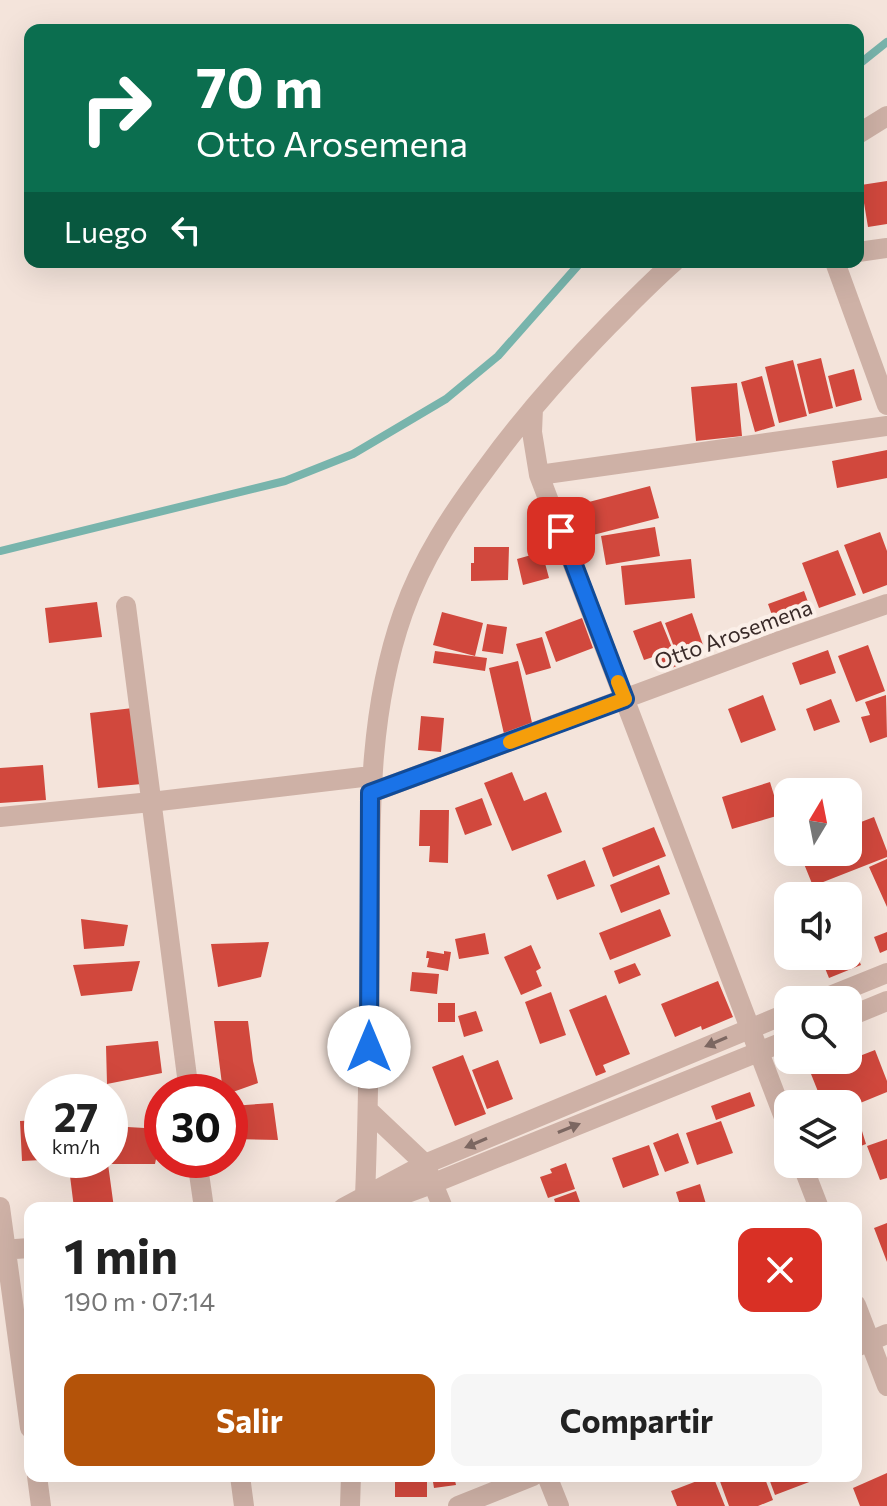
<!DOCTYPE html>
<html lang="es">
<head>
<meta charset="utf-8">
<style>
  body { margin:0; font-family:Commissioner,sans-serif; background:#f6f6f6; color:#222; height:100vh; display:flex; flex-direction:column; font-size:30px; white-space:nowrap }
  * { box-sizing:border-box; margin:0 }
  p { font-size:26px; color:#767676 }
  .icon { flex:none; width:44px; height:44px; fill:none; stroke:currentColor; stroke-width:2; stroke-linecap:round; stroke-linejoin:round }
  .map { position:relative; flex:1; overflow:hidden }
  .side { position:absolute; left:24px; top:1202px; width:838px; height:280px; display:flex; flex-direction:column; background:#fff; border-radius:16px; box-shadow:0 8px 32px #0002 }
  .side>* { flex:none }
  .hud { position:absolute; left:24px; top:24px; width:840px; height:244px; border-radius:16px; box-shadow:0 8px 32px #0002; background:#0b6e4f; color:#fff; overflow:hidden }
  .needle { width:52px; rotate:10deg }
  .controls { position:absolute; left:774px; top:778px; display:grid; gap:16px }
  .controls a { display:grid; place-items:center; width:88px; height:88px; border-radius:16px; background:#fff; box-shadow:0 8px 32px #0002; font-size:40px }
  .speed { position:absolute; left:24px; top:1074px; display:flex; gap:16px; font-size:40px; font-weight:700; text-align:center }
  .speed>* { display:grid; place-content:center; width:104px; height:104px; border-radius:50%; background:#fff; box-shadow:0 8px 32px #0002; line-height:1 }
  .speed small { font-size:20px; font-weight:400 }
  .speed .limit { border:12px solid #d22; background:#fff; color:#111 }
  .pin { position:absolute; display:grid; place-items:center; width:68px; height:68px; color:#fff; margin:-34px; border-radius:16px; box-shadow:0 4px 12px #0006 }
  .me { position:absolute; width:88px; margin:-44px; rotate:0deg; stroke-linejoin:round; filter:drop-shadow(0 0 6px #0008) }
  .turn { display:flex; align-items:center; gap:28px; height:168px; padding:0 40px; font-size:36px }
  .turn .icon { width:104px; height:104px; stroke-width:2.5 }
  .turn b { display:block; font-size:56px; line-height:68px }
  .then { display:flex; align-items:center; height:76px; padding:0 40px; background:#0003; gap:16px; font-size:30px }
  .round { display:grid; place-items:center; flex:none; width:84px; height:84px; border-radius:16px; background:#f6f6f6 }
  .overview { display:flex; align-items:center; justify-content:space-between; height:136px; padding:0 40px }
  h1 { font-size:48px; font-weight:700; line-height:60px }
  .primary-button { display:flex; gap:16px; margin-top:auto; padding:16px 40px }
  .primary-button a { flex:1; height:92px; border-radius:16px; background:#b45309; color:#fff; font-size:32px; font-weight:700; line-height:92px; text-align:center }
  .primary-button a+a { background:#f6f6f6; color:#222 }
  .map>svg:first-child { display:block }
</style>
</head>
<body>
<div class="map">
<svg width="887" height="1506" viewBox="0 0 887 1506">
  <rect width="100%" height="100%" fill="#f4e4db"/>
  <g fill="none" stroke-linecap="round" stroke-linejoin="round">
    <path stroke="#78b4ac" stroke-width="8" d="M 858,65 L 887,42
      M 0,551 L 285,481 L 353,454 L 446,399 L 498,356 L 581,262"/>
  </g>
  <path fill="#d1483d" d="M 887,181 L 887,224 L 868,227 L 861,185 Z
    M 821,358 L 833,408 L 809,414 L 797,364 Z
    M 793,360 L 807,416 L 779,423 L 765,367 Z
    M 854,369 L 862,400 L 836,407 L 828,376 Z
    M 762,376 L 775,426 L 755,432 L 741,382 Z
    M 737,383 L 742,436 L 696,441 L 691,387 Z
    M 887,450 L 887,478 L 837,488 L 832,461 Z
    M 650,486 L 659,518 L 593,535 L 585,503 Z
    M 655,527 L 660,556 L 606,565 L 601,536 Z
    M 880,532 L 887,551 L 887,585 L 863,594 L 844,545 Z
    M 474,547 L 509,547 L 508,580 L 471,581 L 471,563 L 474,563 Z
    M 838,550 L 856,595 L 819,608 L 802,563 Z
    M 542,552 L 549,578 L 523,585 L 517,559 Z
    M 691,559 L 695,598 L 625,605 L 621,566 Z
    M 804,591 L 813,616 L 777,629 L 768,604 Z
    M 97,602 L 102,637 L 49,643 L 45,608 Z
    M 442,612 L 483,623 L 475,656 L 433,645 Z
    M 692,613 L 703,645 L 677,655 L 665,623 Z
    M 582,618 L 593,648 L 556,662 L 545,632 Z
    M 661,621 L 679,665 L 662,672 L 656,656 L 644,660 L 633,631 Z
    M 487,624 L 507,627 L 503,654 L 482,651 Z
    M 542,637 L 551,668 L 526,675 L 516,644 Z
    M 868,645 L 885,691 L 856,702 L 838,656 Z
    M 828,650 L 836,673 L 800,685 L 792,663 Z
    M 435,651 L 487,658 L 485,671 L 433,663 Z
    M 518,661 L 533,727 L 504,734 L 489,668 Z
    M 763,695 L 776,730 L 741,743 L 728,709 Z
    M 886,695 L 887,737 L 870,743 L 861,717 L 870,715 L 865,702 Z
    M 831,699 L 840,722 L 814,731 L 806,709 Z
    M 133,708 L 142,784 L 98,788 L 90,713 Z
    M 421,716 L 444,718 L 441,752 L 418,750 Z
    M 43,765 L 46,800 L 0,803 L 0,768 Z
    M 512,772 L 524,801 L 546,792 L 562,832 L 512,851 L 484,783 Z
    M 770,782 L 780,815 L 732,829 L 722,797 Z
    M 482,798 L 492,825 L 465,835 L 455,808 Z
    M 420,810 L 449,810 L 448,863 L 429,862 L 430,846 L 419,846 Z
    M 874,817 L 887,851 L 887,857 L 813,886 L 802,859 L 819,852 L 848,852 L 848,827 Z
    M 654,827 L 666,856 L 613,877 L 602,848 Z
    M 887,859 L 887,907 L 869,867 Z
    M 585,860 L 595,886 L 557,900 L 547,875 Z
    M 659,865 L 670,894 L 621,913 L 610,885 Z
    M 660,909 L 671,936 L 610,960 L 599,933 Z
    M 81,919 L 128,925 L 124,946 L 84,949 Z
    M 887,932 L 887,950 L 880,953 L 874,937 Z
    M 485,933 L 489,954 L 459,959 L 455,939 Z
    M 848,934 L 861,965 L 829,978 L 820,956 L 848,956 Z
    M 269,942 L 261,977 L 218,987 L 211,944 Z
    M 531,945 L 541,968 L 536,971 L 542,986 L 521,995 L 504,957 Z
    M 427,951 L 444,954 L 444,951 L 451,952 L 448,971 L 427,967 L 429,958 L 426,958 Z
    M 140,961 L 132,991 L 81,996 L 73,965 Z
    M 635,963 L 641,975 L 619,984 L 614,971 Z
    M 412,972 L 439,974 L 437,994 L 410,991 Z
    M 718,981 L 733,1017 L 702,1030 L 701,1026 L 675,1037 L 661,1004 Z
    M 551,992 L 566,1035 L 540,1044 L 525,1002 Z
    M 606,995 L 630,1054 L 603,1065 L 606,1072 L 596,1076 L 569,1010 Z
    M 438,1003 L 455,1003 L 455,1022 L 438,1022 Z
    M 476,1011 L 483,1031 L 464,1037 L 458,1016 Z
    M 214,1021 L 248,1021 L 253,1061 L 258,1083 L 230,1093 L 223,1092 Z
    M 158,1041 L 162,1073 L 107,1084 L 106,1046 Z
    M 875,1050 L 887,1081 L 887,1092 L 848,1108 L 848,1104 L 823,1104 L 811,1074 L 825,1069 L 823,1065 L 837,1060 L 839,1064 Z
    M 463,1055 L 486,1114 L 455,1126 L 432,1067 Z
    M 498,1060 L 513,1099 L 487,1109 L 472,1070 Z
    M 750,1092 L 755,1106 L 716,1120 L 711,1106 Z
    M 273,1103 L 278,1140 L 230,1139 L 231,1106 Z
    M 42,1120 L 42,1160 L 22,1161 L 20,1121 Z
    M 721,1121 L 733,1153 L 697,1165 L 686,1133 Z
    M 110,1126 L 162,1129 L 155,1164 L 108,1164 L 114,1208 L 74,1208 L 68,1160 L 110,1160 Z
    M 862,1131 L 866,1144 L 848,1151 L 848,1136 Z
    M 678,1133 L 689,1163 L 665,1172 L 653,1143 Z
    M 887,1139 L 887,1178 L 880,1180 L 867,1146 Z
    M 649,1145 L 659,1175 L 623,1188 L 612,1158 Z
    M 566,1163 L 575,1189 L 548,1198 L 540,1177 L 552,1173 L 550,1169 Z
    M 700,1184 L 706,1204 L 693,1208 L 681,1208 L 676,1192 Z
    M 576,1191 L 582,1208 L 557,1208 L 554,1199 Z
    M 887,1223 L 887,1262 L 874,1228 Z
    M 887,1473 L 887,1506 L 860,1506 L 853,1488 Z
    M 395,1476 L 427,1476 L 427,1497 L 395,1497 Z
    M 432,1476 L 454,1476 L 456,1485 L 434,1488 Z
    M 710,1476 L 713,1476 L 725,1506 L 677,1506 L 671,1491 Z
    M 718,1476 L 764,1476 L 773,1500 L 758,1506 L 729,1506 Z
    M 768,1476 L 825,1476 L 775,1495 Z"/>
  <g fill="none" stroke-linecap="round" stroke-linejoin="round">
    <path stroke="#ceb1a6" stroke-width="20" d="M 858,134 L 887,116
      M 858,252 L 887,248
      M 835,262 L 887,405
      M 533,408 L 532,432 L 539,475 L 788,1128
      M 539,475 L 887,426
      M 126,606 L 189,1092
      M 370,793 L 780,641 L 887,604
      M 0,817 L 151,802 L 371,776
      M 820,1000 L 887,973
      M 848,1017 L 887,1001
      M 369,1111 L 425,1164 L 443,1208
      M 197,1160 L 204,1208
      M 802,1164 L 819,1208
      M 0,1207 L 30,1428
      M 343,1208 L 425,1164 L 788,1013
      M 363,1208 L 365,1196 C 369,1104 369,1011 370,918 C 370,815 368,712 403,613 C 422,559 453,512 487,467 C 524,416 565,370 609,325 C 630,304 651,282 674,262
      M 366,1208 L 434,1183 L 788,1040
      M 0,1250 L 30,1248
      M 856,1305 L 887,1386
      M 856,1347 L 887,1334
      M 37,1476 L 41,1506
      M 240,1476 L 244,1506
      M 547,1476 L 559,1506
      M 350,1506 L 351,1476
      M 458,1506 L 533,1476"/>
  </g>
  <defs><path id="oneway-solid" d="M-6-.8H1V-3.2L6.5 0L1 3.2V.8H-6Z" transform="scale(2)"/></defs>
  <g fill="#7c6761">
    <use href="#oneway-solid" transform="translate(716 1042) rotate(157)"/>
    <use href="#oneway-solid" transform="translate(569 1128) rotate(-22)"/>
    <use href="#oneway-solid" transform="translate(476 1143) rotate(157)"/>
  </g>
  <g fill="none" stroke-linecap="round" stroke-linejoin="round">
    <defs>
      <path id="route" d="M 369,1047 L 370,793 L 625,699 L 561,531"/>
    </defs>
    <use href="#route" stroke="#114b97" stroke-width="20"/>
    <use href="#route" stroke="#1a73e8" stroke-width="14"/>
    <path stroke="#f59e0b" stroke-width="14" d="M 510,742 L 625,699 L 618,682"/>
  </g>
  <g text-anchor="middle" dominant-baseline="central" stroke-width="8" stroke-linejoin="round" paint-order="stroke">
    <g font-size="22" fill="#392a28" stroke="#fbefe8">
      <text transform="translate(733 634) rotate(-20)">Otto Arosemena</text>
    </g>
  </g>
</svg>
<div class="controls">
<a><svg class="needle" viewBox="-14 -14 28 28"><path d="M0-13l5 13h-10z" fill="#e53935"/><path d="M0 13l5-13h-10z" fill="#767676"/></svg></a>
<a><svg class="icon" aria-label="sound" viewBox="0 0 24 24"><path d="M4 9h4l5-4v14l-5-4H4zM17 9q2 3 0 6"/></svg></a>
<a><svg class="icon" aria-label="search" viewBox="0 0 24 24"><circle cx="10" cy="10" r="6"/><path d="M15 15l6 6"/></svg></a>
<a><svg class="icon" aria-label="layers" viewBox="0 0 24 24"><path d="M12 4l9 5-9 5-9-5zM3 14l9 5 9-5"/></svg></a>
</div>
<div class="speed"><div>27<small>km/h</small></div><div class="limit">30</div></div>
<div class="pin" style="left:561px;top:531px;background:#d93025"><svg class="icon" aria-label="arrive" viewBox="0 0 24 24"><path d="M6 21V4h12l-3 4 3 4H6"/></svg></div>
<svg class="me" style="left:369px;top:1047px" viewBox="-20 -20 40 40"><circle r="19" fill="#fff"/><path d="M0-13L10 11 0 6-10 11z" fill="#1a73e8"/></svg>
<div class="hud">
<div class="turn"><svg class="icon" aria-label="right" viewBox="0 0 24 24"><path d="M7 20v-9h11M14 6l5 5-5 5"/></svg><div><b>70 m</b>Otto Arosemena</div></div>
<div class="then">Luego<svg class="icon" aria-label="left" viewBox="0 0 24 24"><path d="M17 20v-9H6M10 6l-5 5 5 5"/></svg></div>
</div>
<section class="side">
<div class="overview"><div><h1>1 min</h1><p>190 m · 07:14</p></div><a class="round" style="background:#d93025;color:#fff"><svg class="icon" aria-label="close" viewBox="0 0 24 24"><path d="M6 6l12 12M18 6L6 18"/></svg></a></div>
<div class="primary-button"><a>Salir</a><a>Compartir</a></div>
</section>
</div>
</body>
</html>
